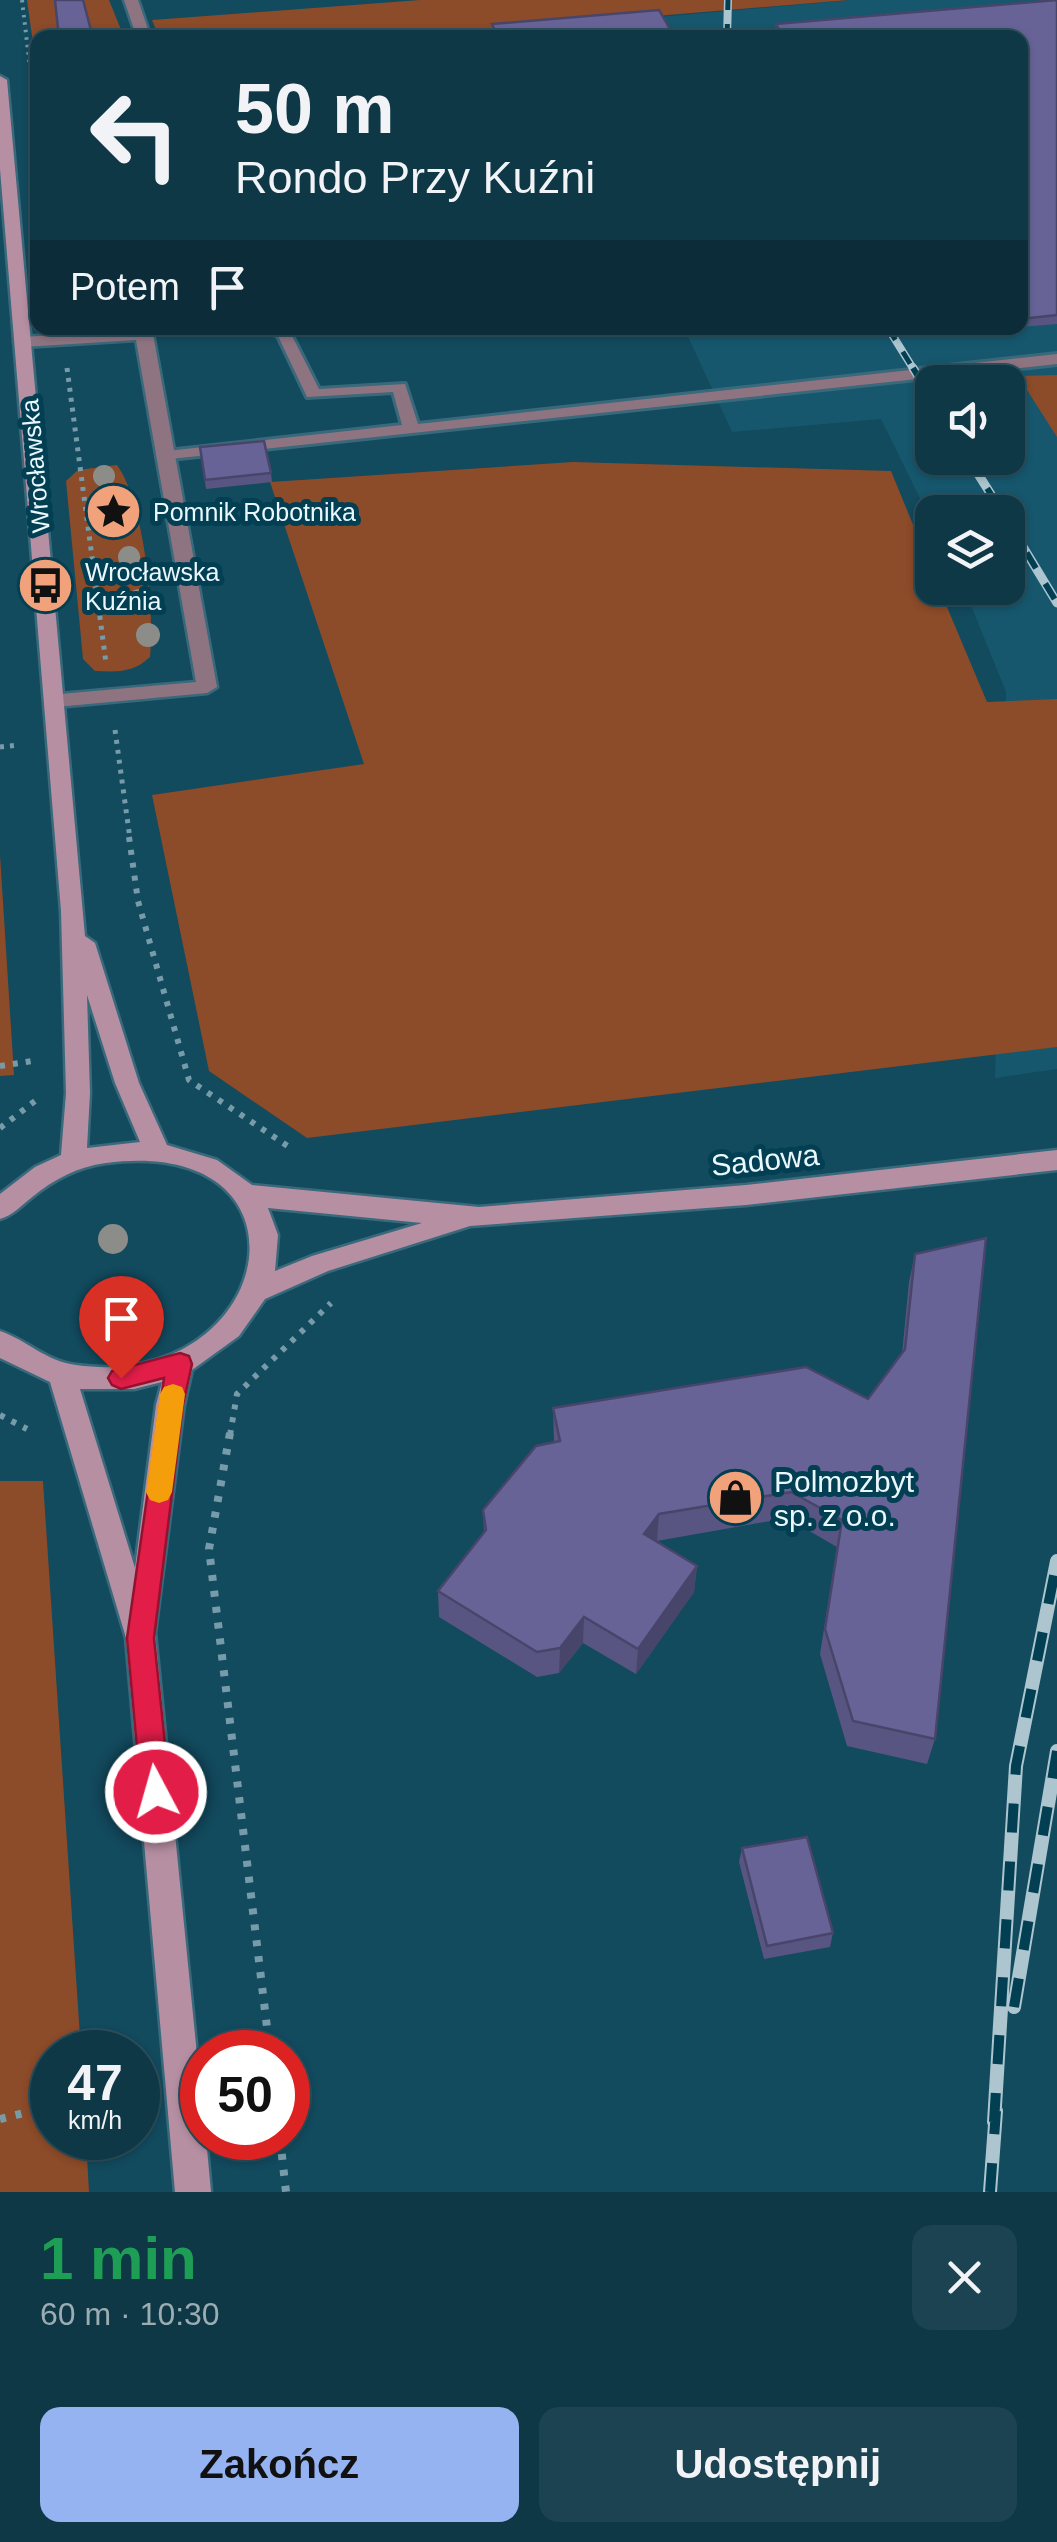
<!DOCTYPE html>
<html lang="pl">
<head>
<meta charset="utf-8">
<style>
  body { margin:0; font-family:Helvetica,sans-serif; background:#1c4351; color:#f1f3f6; height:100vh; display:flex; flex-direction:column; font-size:38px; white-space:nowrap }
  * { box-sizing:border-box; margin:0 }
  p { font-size:32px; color:#9bacb3 }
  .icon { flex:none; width:55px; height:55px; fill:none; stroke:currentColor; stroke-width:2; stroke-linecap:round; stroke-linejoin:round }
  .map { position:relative; height:2192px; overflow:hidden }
  .details { display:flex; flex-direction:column; background:#0e3846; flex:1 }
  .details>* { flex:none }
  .guide { position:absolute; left:30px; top:30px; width:998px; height:305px; border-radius:20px; box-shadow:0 2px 8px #0004,0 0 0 2px #2e525f; background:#0e3846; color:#f1f3f6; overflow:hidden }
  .tools { position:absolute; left:915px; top:365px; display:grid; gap:20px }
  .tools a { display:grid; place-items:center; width:110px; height:110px; border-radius:20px; background:#0e3846; box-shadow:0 2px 8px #0004,0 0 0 2px #2e525f; font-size:50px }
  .speed { position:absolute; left:30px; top:2030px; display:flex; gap:20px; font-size:50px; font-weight:700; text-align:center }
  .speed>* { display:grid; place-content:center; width:130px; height:130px; border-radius:50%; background:#0e3846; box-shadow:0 2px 8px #0004,0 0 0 2px #2e525f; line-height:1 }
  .speed small { font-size:25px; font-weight:400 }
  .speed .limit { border:15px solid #d22; background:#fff; color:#111 }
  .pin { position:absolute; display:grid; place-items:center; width:85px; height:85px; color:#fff; margin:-102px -42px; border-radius:50% 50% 50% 0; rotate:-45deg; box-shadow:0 0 10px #0007 }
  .pin .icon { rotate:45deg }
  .me { position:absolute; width:110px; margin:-55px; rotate:354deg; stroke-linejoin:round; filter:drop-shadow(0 0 8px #0008) }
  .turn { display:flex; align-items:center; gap:35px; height:210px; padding:0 40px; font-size:45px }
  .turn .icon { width:130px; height:130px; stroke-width:2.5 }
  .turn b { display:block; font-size:70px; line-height:85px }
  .then { display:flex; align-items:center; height:95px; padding:0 40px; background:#0003; gap:20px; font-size:38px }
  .round { display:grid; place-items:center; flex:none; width:105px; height:105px; border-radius:20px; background:#1c4351 }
  .overview { display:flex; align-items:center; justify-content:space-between; height:170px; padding:0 40px }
  h1 { font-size:60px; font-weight:700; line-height:75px; color:#1e9e55 }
  .button { display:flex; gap:20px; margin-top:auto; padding:20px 40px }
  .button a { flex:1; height:115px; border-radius:20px; background:#95b2f1; color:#111; font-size:40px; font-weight:700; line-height:115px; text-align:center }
  .button a+a { background:#1c4351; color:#f1f3f6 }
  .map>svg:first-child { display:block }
</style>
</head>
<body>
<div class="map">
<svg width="1057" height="2192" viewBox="0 0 1057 2192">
  <rect width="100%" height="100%" fill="#124a5e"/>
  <path fill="#16576d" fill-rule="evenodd" d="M 852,0 L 1057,0 L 1057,1069 L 995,1078 L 1006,692 L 964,588 L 1008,588 L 1008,512 L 932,512 L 932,523 L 881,419 L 732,432 L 684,328 L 1020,328 L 1020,38 L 455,35 ZM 932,382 L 1008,382 L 1008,458 L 932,458 Z"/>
  <path fill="#8c4b29" d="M 27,0 L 109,0 L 124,37 L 38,38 L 37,72 Z
    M 420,0 L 849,0 L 449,33 L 450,38 L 159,37 L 152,20 Z
    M 1057,375 L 1057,437 L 1018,376 Z
    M 573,462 L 891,471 L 932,571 L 932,588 L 939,588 L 987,702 L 1057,699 L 1057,1047 L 307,1138 L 209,1071 L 152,795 L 364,764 L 270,482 Z
    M 117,465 C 144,502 155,611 150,657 C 133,673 117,672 95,671 L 83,659 L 66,481 L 78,470 Z
    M 0,855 L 14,1075 L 0,1076 Z
    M 0,1481 L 43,1481 L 81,2052 L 52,2052 L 52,2138 L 86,2138 L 89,2192 L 0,2192 Z"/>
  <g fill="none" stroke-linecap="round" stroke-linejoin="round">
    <defs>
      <path id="lane" d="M 262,328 L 289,330 L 319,389 L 405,384 L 418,424 L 1057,354 L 1057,364 L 161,460 L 159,456 L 167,451 L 402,425 L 393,392 L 307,397 L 278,336 Z"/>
      <path id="street" d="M 124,0 L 138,0 L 151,38 L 137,38 Z
        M 144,329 L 153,334 L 217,687 L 207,693 L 56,707 L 46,700 L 49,695 L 196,682 L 136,340 L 23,347 L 14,342 L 23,337 Z"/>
      <path id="secondary" d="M 0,76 L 7,80 L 85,936 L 95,943 L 139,1083 L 167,1145 L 217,1160 L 252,1185 L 479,1207 L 746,1185 L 1057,1150 L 1057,1170 L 746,1205 L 470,1226 L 328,1271 L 265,1299 L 239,1336 L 192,1370 L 184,1405 L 155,1633 L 202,2105 L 202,2138 L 206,2138 L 211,2192 L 175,2192 L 126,1638 L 50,1382 L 0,1358 L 0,1331 C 27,1340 45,1361 76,1365 C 275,1393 326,1135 106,1163 C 77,1167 54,1179 31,1198 C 21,1206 13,1215 0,1219 L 0,1194 L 35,1167 L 61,1155 L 66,1093 L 61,911 L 0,169 ZM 87,995 L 115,1083 L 140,1142 L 87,1148 L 90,1093 ZM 268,1208 L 422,1223 L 312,1256 L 275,1271 L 278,1235 ZM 162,1382 L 156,1405 L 135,1568 L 80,1389 L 134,1389 Z"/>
    </defs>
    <use href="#lane" stroke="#39697b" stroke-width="6"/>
    <use href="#street" stroke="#39697b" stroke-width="5"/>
    <use href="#secondary" stroke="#39697b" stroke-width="5"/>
    <path stroke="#779ba9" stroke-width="4" stroke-dasharray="2.5 5" stroke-linecap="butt" d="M 22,0 L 30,68"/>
    <path stroke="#779ba9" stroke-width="5" stroke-dasharray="4 6" stroke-linecap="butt" d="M 67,368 L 106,663
      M 115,730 L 130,839
      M 0,747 L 19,745"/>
    <path stroke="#779ba9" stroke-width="6" stroke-dasharray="5 8" stroke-linecap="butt" d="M 129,837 L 138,901 L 189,1080 L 289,1147
      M 0,1066 L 32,1061
      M 0,1128 L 35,1101
      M 0,1415 L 27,1429
      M 230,1435 L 237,1394 L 331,1303"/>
    <path stroke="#779ba9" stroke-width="8" stroke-dasharray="6 10" stroke-linecap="butt" d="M 230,1433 L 209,1549 L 270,2052
      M 0,2119 L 52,2106
      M 280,2138 L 286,2192"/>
    <use href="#lane" fill="#8e7481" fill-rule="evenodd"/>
    <use href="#street" fill="#8e7481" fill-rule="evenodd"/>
    <use href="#secondary" fill="#b78fa3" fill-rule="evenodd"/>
    <defs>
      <path id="rail-far2" d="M 727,38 L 728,0
        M 888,328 L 914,370"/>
      <path id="rail-far1" d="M 913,368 L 932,399
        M 968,458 L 1002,512
        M 1008,522 L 1057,603"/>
      <path id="rail" d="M 1014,2007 L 1057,1751
        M 994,2122 L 1016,1766 L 1057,1561
        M 990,2192 L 996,2111"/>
    </defs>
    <use href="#rail-far2" stroke="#acc5cf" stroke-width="8"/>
    <use href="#rail-far1" stroke="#acc5cf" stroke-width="9"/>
    <use href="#rail" stroke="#acc5cf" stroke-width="14"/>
    <use href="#rail-far2" stroke="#023f52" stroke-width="5" stroke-dasharray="14" stroke-linecap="butt"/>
    <use href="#rail-far1" stroke="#023f52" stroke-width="6" stroke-dasharray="18" stroke-linecap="butt"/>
    <use href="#rail" stroke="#023f52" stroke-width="10" stroke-dasharray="29" stroke-linecap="butt"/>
  </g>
  <g fill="#8c8d89">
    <circle cx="104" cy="476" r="11"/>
    <circle cx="125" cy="523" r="11"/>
    <circle cx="129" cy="557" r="11"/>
    <circle cx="139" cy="601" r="12"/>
    <circle cx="148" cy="635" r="12"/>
    <circle cx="113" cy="1239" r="15"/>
  </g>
  <path fill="#595582" d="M 1057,1 L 1057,324 L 1020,327 L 1020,38 L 779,38 L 775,31 L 776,24 Z
    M 963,328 L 1020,328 L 967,333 Z
    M 200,447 L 271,473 L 272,482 L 206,489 Z
    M 915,1254 L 935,1739 L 927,1764 L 847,1746 L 820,1654 L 837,1547 L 787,1518 L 657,1541 L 697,1566 L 694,1592 L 636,1674 L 583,1643 L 559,1673 L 537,1677 L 439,1617 L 438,1591 L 484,1532 L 483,1510 L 554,1442 L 553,1408 L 868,1399 L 902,1354 L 909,1282 Z
    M 742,1848 L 833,1933 L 830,1947 L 764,1959 L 739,1862 Z"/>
  <path fill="#48456a" d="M 659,1514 L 657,1541 L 642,1561 L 644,1534 Z
    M 697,1566 L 694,1592 L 636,1674 L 638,1649 Z
    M 584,1617 L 583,1643 L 559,1673 L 560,1648 Z"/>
  <path fill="#676397" stroke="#48456a" stroke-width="2.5" d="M 55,0 L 83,0 L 93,38 L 59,38 Z
    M 1057,0 L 1057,315 L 1020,319 L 1020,38 L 784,38 L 776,24 Z
    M 659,10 L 675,38 L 498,38 L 492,24 Z
    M 264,441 L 271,473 L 205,480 L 200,447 Z
    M 986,1238 L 935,1739 L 853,1721 L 825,1629 L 842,1520 L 791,1492 L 659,1514 L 644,1534 L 697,1566 L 638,1649 L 584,1617 L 560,1648 L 537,1652 L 438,1591 L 486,1530 L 483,1510 L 536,1446 L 560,1441 L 553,1408 L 806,1367 L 868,1399 L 905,1349 L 915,1254 Z
    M 807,1837 L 833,1933 L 767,1946 L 742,1848 Z"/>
  <path fill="#e11d48" stroke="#92132f" stroke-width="2.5" d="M 180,1353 L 189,1356 L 192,1364 L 183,1405 L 154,1638 L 170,1792 L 166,1802 L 156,1806 L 145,1802 L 141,1792 L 127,1638 L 164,1378 L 121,1389 L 112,1385 L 108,1378 L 112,1371 Z"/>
  <path fill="#f59e0b" d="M 173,1384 L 182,1387 L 185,1394 L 172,1492 L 168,1500 L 159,1503 L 150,1500 L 146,1492 L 160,1394 L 164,1387 Z"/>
  <defs>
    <symbol id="sight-disc" viewBox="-11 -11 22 22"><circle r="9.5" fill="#f1a27b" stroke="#023f52"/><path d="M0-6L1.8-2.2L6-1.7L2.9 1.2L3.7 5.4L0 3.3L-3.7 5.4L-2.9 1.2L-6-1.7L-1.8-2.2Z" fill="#111"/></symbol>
    <symbol id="bus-disc" viewBox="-11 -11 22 22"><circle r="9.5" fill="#f1a27b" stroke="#023f52"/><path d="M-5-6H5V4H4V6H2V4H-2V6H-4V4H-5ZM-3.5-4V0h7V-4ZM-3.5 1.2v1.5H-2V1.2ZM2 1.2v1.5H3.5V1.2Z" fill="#111"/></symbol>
    <symbol id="shop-disc" viewBox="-11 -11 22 22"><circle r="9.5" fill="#f1a27b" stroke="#023f52"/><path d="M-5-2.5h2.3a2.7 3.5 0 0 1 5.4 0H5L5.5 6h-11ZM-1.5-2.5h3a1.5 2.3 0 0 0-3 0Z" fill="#111"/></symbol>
  </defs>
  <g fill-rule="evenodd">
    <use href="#sight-disc" x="82" y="480" width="63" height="63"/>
    <use href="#bus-disc" x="14" y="554" width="63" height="63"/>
    <use href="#shop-disc" x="704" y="1466" width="63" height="63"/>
  </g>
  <g text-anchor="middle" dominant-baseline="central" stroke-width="10" stroke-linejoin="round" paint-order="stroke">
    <g font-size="25" fill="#eaf7fd" stroke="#023f52">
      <text transform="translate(35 466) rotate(-95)">Wrocławska</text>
    </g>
    <g font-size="25" fill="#eaf7fd" stroke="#023f52" text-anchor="start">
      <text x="153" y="512">Pomnik Robotnika</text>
      <text x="85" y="572">Wrocławska<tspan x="85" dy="29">Kuźnia</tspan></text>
    </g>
    <g font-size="30" fill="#eaf7fd" stroke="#023f52">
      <text transform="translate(765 1160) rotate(-6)">Sadowa</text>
    </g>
    <g font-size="30" fill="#eaf7fd" stroke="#023f52" text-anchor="start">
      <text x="774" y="1481">Polmozbyt<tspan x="774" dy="34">sp. z o.o.</tspan></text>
    </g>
  </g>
</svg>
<div class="tools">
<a><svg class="icon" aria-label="sound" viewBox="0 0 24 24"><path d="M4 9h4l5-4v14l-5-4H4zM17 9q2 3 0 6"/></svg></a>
<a><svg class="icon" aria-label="layers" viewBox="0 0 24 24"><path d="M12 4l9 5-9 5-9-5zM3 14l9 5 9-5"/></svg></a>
</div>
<div class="speed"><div>47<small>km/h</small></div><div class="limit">50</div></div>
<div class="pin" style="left:121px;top:1378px;background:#d93025"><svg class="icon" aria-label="arrive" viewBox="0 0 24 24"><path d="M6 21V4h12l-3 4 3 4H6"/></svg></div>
<svg class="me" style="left:156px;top:1792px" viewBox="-20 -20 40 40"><circle r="17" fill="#e11d48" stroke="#fff" stroke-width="3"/><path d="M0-11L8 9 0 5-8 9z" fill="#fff"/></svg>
<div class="guide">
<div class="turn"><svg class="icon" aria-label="left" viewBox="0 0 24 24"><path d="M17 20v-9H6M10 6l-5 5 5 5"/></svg><div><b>50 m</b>Rondo Przy Kuźni</div></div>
<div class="then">Potem<svg class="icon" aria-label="arrive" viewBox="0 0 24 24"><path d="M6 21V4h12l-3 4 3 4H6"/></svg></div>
</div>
</div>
<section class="details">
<div class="overview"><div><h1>1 min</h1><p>60 m · 10:30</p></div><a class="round"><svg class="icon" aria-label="close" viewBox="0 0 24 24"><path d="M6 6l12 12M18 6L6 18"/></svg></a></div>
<div class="button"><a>Zakończ</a><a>Udostępnij</a></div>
</section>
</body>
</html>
